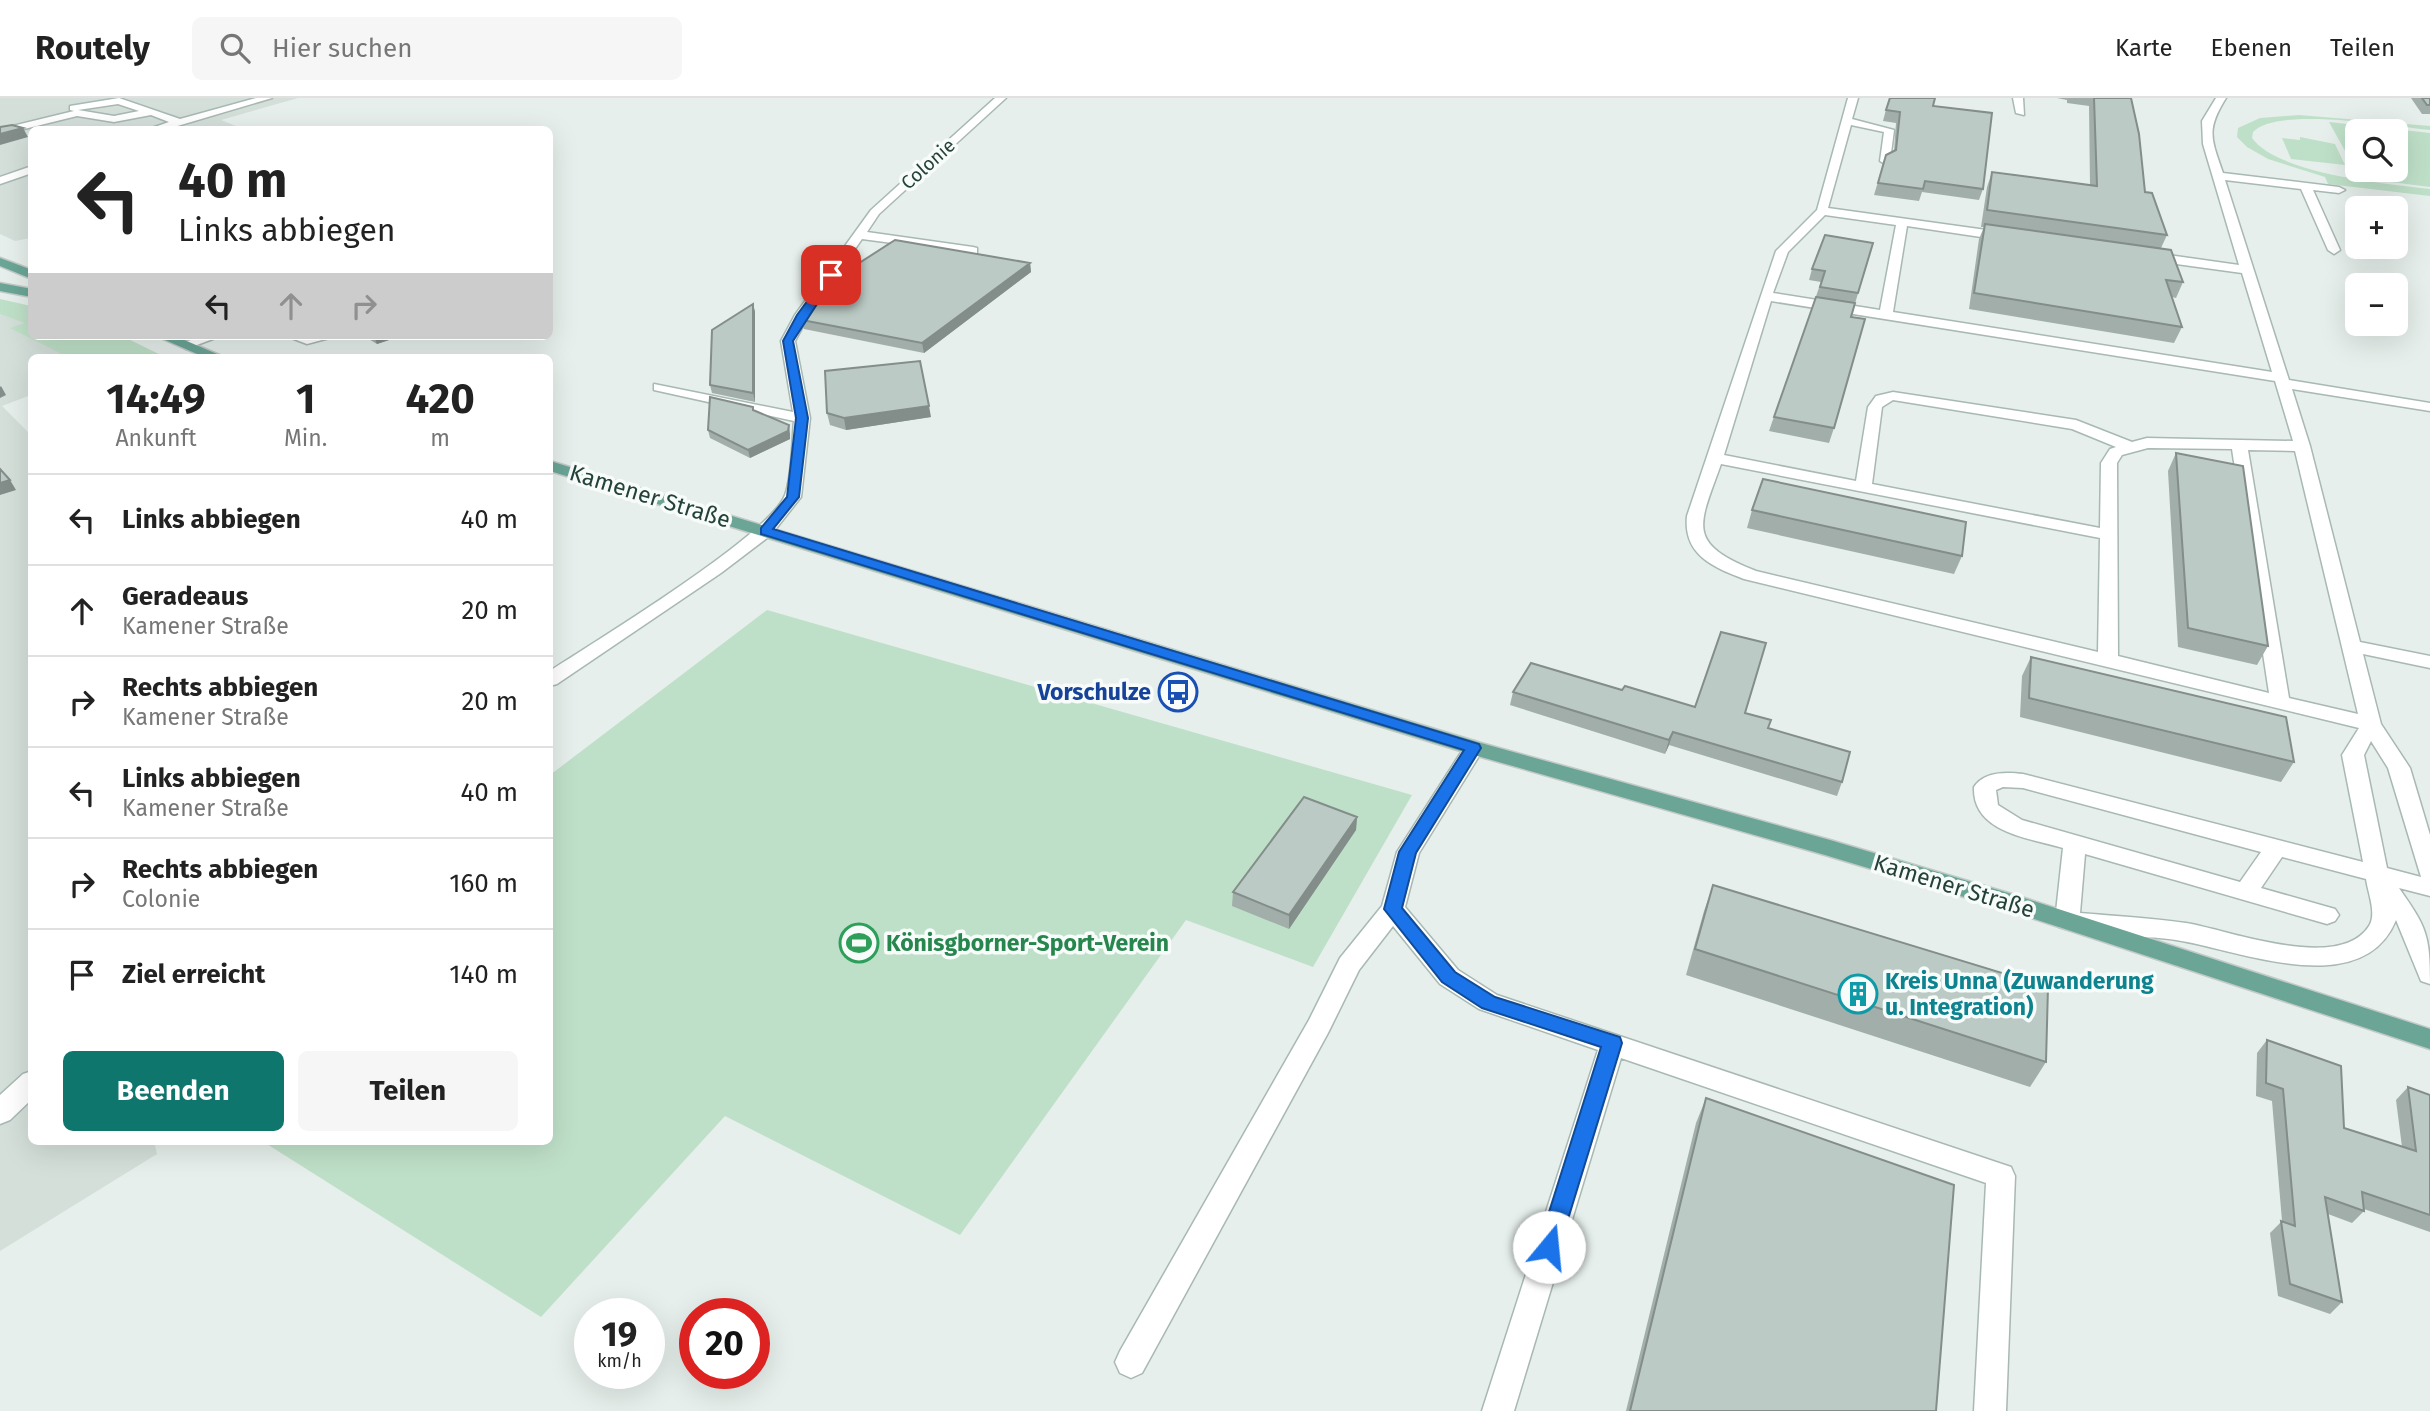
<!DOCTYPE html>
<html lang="de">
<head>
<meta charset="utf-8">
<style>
  body { margin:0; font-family:"Fira Sans",sans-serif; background:#f6f6f6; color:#222; height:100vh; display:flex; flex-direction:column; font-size:26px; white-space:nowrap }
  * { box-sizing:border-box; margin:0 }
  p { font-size:23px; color:#767676 }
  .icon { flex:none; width:38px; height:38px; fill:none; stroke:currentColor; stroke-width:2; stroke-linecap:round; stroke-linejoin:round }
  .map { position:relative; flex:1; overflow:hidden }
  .drawer { position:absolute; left:28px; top:256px; width:525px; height:791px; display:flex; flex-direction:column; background:#fff; border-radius:10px; box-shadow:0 7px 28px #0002 }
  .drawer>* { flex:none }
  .banner { position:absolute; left:28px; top:28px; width:525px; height:214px; border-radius:10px; box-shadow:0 7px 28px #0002; background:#fff; color:#222; overflow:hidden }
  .controls { position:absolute; left:2345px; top:21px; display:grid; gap:14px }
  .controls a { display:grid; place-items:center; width:63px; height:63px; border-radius:10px; background:#fff; box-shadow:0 7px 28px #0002; font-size:35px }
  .speed { position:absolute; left:574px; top:1200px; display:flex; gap:14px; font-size:35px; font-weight:700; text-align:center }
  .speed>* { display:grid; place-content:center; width:91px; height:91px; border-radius:50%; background:#fff; box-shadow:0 7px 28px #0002; line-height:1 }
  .speed small { font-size:18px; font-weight:400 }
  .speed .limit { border:10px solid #d22; background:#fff; color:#111 }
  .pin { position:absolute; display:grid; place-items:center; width:60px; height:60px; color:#fff; margin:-30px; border-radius:14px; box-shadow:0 4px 10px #0006 }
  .me { position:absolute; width:77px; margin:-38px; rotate:17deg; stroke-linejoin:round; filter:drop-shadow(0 0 5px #0008) }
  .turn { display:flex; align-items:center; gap:24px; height:147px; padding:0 35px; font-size:32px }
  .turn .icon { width:91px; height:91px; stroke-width:2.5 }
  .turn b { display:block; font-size:49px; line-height:60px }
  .lanes { display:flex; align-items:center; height:66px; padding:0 35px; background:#0003; justify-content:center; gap:35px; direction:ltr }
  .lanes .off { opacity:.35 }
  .eta { display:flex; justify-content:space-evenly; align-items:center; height:119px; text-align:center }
  .eta b { font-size:42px; font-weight:700; line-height:49px }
  .primary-button { display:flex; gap:14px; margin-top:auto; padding:14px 35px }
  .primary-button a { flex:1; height:80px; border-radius:10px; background:#0f766e; color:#fff; font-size:28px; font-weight:700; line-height:80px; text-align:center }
  .primary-button a+a { background:#f6f6f6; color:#222 }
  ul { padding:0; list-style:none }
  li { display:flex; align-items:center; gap:21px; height:91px; padding:0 35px; border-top:2px solid #e0e0e0 }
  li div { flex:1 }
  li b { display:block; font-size:26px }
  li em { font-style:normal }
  header { display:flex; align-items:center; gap:42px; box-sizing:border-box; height:98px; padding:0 35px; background:#fff; border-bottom:2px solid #e0e0e0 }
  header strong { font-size:33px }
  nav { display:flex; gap:38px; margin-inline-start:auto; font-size:24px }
  .search { width:490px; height:63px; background:#f6f6f6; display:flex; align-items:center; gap:18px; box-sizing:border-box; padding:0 24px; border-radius:10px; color:#767676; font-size:26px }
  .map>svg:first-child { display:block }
</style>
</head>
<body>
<header>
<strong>Routely</strong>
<div class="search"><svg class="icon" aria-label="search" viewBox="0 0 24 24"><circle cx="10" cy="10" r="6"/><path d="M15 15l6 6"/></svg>Hier suchen</div>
<nav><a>Karte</a><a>Ebenen</a><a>Teilen</a></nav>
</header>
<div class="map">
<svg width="2430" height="1313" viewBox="0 0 2430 1313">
  <rect width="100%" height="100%" fill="#e6efeb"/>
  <path fill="#d4dfda" d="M 0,0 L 298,0 L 221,22 L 243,31 L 32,32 L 31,140 L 15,143 L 0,136 Z
    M 0,214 L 31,227 L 32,238 L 107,259 L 32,259 L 31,297 L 2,308 L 32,338 L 32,1043 L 154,1043 L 157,1056 L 0,1153 Z"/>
  <path fill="#bfe0c8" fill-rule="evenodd" d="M 2299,17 L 2430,28 L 2430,32 C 2394,28 2277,8 2253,34 L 2252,40 C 2278,76 2387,86 2430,91 L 2430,98 L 2328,86 L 2325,79 L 2268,61 L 2247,49 L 2237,39 L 2238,30 L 2260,20 Z
    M 2329,24 L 2430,35 L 2430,89 L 2360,80 ZM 2357,33 L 2396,33 L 2396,72 L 2357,72 Z
    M 2300,39 L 2335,46 L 2345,67 L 2291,61 L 2282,40 L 2300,42 Z
    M 0,201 L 31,208 L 32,238 L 122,238 L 165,259 L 51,259 L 60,255 L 10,230 L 25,225 L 0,216 Z
    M 767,512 L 1412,697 L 1313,869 L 1186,822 L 960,1137 L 725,1018 L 541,1219 L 262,1043 L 550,1043 L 550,677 Z"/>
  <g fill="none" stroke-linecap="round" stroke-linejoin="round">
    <defs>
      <path id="minor" d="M 119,0 L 180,21 L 256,0 L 272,0 L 164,32 L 146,32 L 169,24 L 151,17 L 114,24 L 77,18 L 0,37 L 0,31 L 74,13 L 70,12 L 70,8 ZM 118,6 L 139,13 L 114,18 L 78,12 Z
        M 995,0 L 1006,0 L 879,116 L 867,134 L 973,149 L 977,150 L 977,156 L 862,141 L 809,217 L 795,243 L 810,320 L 801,399 L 771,437 L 721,475 L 557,586 L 550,588 L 550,573 C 594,544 769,438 785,397 C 792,379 792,344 794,323 L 654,292 L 654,286 L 793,314 L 781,243 L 795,217 L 871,112 Z
        M 1848,0 L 1858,0 L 1852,21 L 1894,32 L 1890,63 L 1885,66 L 1880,63 L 1884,34 L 1851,27 L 1828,110 L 2008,135 L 2014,139 L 2008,143 L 1907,128 L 1893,214 L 2272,274 L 2242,175 L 2147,162 L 2141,158 L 2147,154 L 2239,167 L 2203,46 L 2202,23 L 2216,0 L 2226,0 C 2206,32 2211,40 2223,75 L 2339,89 L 2345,92 L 2339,95 L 2313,92 L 2340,152 L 2334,156 L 2328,152 L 2301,91 L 2225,82 L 2289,282 L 2430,305 L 2430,313 L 2292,291 L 2310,348 L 2360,544 L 2430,558 L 2430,570 L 2363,556 L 2381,626 L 2410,670 L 2430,737 L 2430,798 L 2399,790 C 2427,830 2430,837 2430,886 L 2421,883 L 2396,822 C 2362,905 2237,851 2176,842 C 2138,836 2095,841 2059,829 L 2055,823 L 2063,750 C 2030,740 1972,735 1974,689 C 1984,673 2007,674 2023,676 L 2363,764 L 2342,657 L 2359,630 L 1744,481 C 1713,469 1683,457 1687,418 L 1776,153 L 1817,112 ZM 1825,117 L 1896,127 L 1880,212 L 1773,195 L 1788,154 ZM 1771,203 L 2275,283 L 2293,343 L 2147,340 L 2132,344 L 2076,322 L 1893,294 L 1876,298 L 1868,309 L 1856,383 L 1724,357 ZM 1893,302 L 2072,331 L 2116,349 L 2110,351 L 2101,365 L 2100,430 L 1872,386 L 1882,309 ZM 2148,350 L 2232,351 L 2269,595 L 2118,558 L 2117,365 L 2122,357 ZM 2248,352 L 2295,353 L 2358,616 L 2289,600 ZM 1721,366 L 2100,440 L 2098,554 L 1756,473 C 1685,445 1699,428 1721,366 ZM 2371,643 L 2388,670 L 2421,779 L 2387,770 L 2364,657 ZM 2003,689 L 2023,690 L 2261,754 L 2240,784 L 2022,722 L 1998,707 L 1996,692 ZM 2085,756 L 2327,826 L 2335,823 L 2339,817 L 2335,811 L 2261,790 L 2282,759 L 2366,781 C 2368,795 2377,816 2369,828 C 2339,875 2229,832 2186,825 C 2151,820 2115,818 2080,815 Z
        M 2013,0 L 2023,0 L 2024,17 L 2016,15 Z
        M 32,68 L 32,75 L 0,86 L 0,79 Z
        M 200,238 L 221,238 L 186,251 L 179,247 Z
        M 286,238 L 337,238 L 307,246 Z
        M 1474,643 L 1484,650 L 1419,755 L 1405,809 L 1458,872 L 1497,897 L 2011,1069 L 2015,1078 L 2006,1313 L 1974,1313 L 1986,1085 L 1621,960 L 1514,1313 L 1482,1313 L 1598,952 L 1479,911 L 1440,886 L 1393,828 L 1359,872 L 1328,935 L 1142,1275 L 1131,1280 L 1120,1275 L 1115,1264 L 1120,1253 L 1309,922 L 1340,860 L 1382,808 L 1397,754 L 1467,645 Z
        M 32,973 L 32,1001 L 10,1022 L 0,1026 L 0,997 L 23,976 Z"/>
      <path id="major" d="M 0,160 L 32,172 L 32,181 L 0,168 Z
        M 0,185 L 32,191 L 32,199 L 0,193 Z
        M 156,238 L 175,238 L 224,259 L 204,259 Z
        M 550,363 L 1481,645 L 1830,742 L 2015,797 L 2430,931 L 2430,951 L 2007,812 L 1825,757 L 1467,655 L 550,373 Z"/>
    </defs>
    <use href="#minor" stroke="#a8b8b2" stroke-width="3"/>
    <use href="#major" stroke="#c2cac8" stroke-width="3"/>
    <use href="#minor" fill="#fff" fill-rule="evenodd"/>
    <use href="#major" fill="#6aa596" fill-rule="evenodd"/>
  </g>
  <path fill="#a1aea9" d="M 1889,0 L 1933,8 L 1983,91 L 1979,102 L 1922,94 L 1919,103 L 1874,97 L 1886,57 L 1894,53 L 1896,25 L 1883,23 Z
    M 2057,0 L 2131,0 L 2145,94 L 2167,137 L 2161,150 L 2183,184 L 2176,200 L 2172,199 L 2182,229 L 2174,245 L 1969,211 L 1979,141 L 1984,129 L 1981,129 L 1987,89 L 1992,74 L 2090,87 L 2089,8 L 2067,5 L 2067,2 Z
    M 2411,0 L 2430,0 L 2430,16 L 2422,16 Z
    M 1873,145 L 1851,219 L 1834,330 L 1829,345 L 1769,333 L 1821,184 L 1809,182 L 1812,171 Z
    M 1030,165 L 1031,174 L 924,255 L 804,231 L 802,222 Z
    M 753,206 L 755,214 L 755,304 L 712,295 L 710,287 Z
    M 364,238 L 401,238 L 377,246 Z
    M 753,309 L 754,312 L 790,336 L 790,341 L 750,360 L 710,340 L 708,332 Z
    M 827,315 L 931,319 L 846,332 L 830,327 Z
    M 2176,355 L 2268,548 L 2257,567 L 2178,549 L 2168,373 Z
    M 1752,412 L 1962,458 L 1954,476 L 1747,430 Z
    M 2031,559 L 2294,664 L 2281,684 L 2020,619 L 2022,578 Z
    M 1622,592 L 1695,609 L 1745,615 L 1768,630 L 1842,684 L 1837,698 L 1669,647 L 1665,656 L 1510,607 L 1513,594 Z
    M 1357,719 L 1356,732 L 1289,831 L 1232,808 L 1233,794 Z
    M 1713,787 L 2046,964 L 2030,989 L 1686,877 L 1704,813 Z
    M 2267,942 L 2344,1030 L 2402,1049 L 2396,1002 L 2408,989 L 2430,997 L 2430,1134 L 2364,1111 L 2364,1113 L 2352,1125 L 2328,1116 L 2342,1204 L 2330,1216 L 2278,1198 L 2270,1135 L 2282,1123 L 2272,1003 L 2256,998 L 2257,955 Z
    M 1706,1000 L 1936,1313 L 1626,1313 L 1696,1025 Z"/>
  <path fill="#838d89" d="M 23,30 L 28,39 L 0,47 L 0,36 Z
    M 1030,165 L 1031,174 L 924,255 L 922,245 Z
    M 753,206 L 755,214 L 755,304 L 753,295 Z
    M 374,238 L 401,238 L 377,246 Z
    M 1,288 L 6,297 L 0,300 L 0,289 Z
    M 929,308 L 931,319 L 846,332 L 844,320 Z
    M 789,327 L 790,336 L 790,341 L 750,360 L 748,352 Z
    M 10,382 L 16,392 L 0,397 L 0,385 Z
    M 1673,634 L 1669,647 L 1665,656 L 1669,642 Z
    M 1357,719 L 1356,732 L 1289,831 L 1289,817 Z"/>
  <path fill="#bbcac4" stroke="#838d89" stroke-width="2" d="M 1890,0 L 1935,0 L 1933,8 L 1992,15 L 1983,91 L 1925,83 L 1923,91 L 1878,85 L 1886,57 L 1896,52 L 1900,14 L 1886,12 Z
    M 2094,0 L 2131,0 L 2139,36 L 2145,94 L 2152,95 L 2167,137 L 1987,112 L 1992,74 L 2097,88 Z
    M 2422,0 L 2430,0 L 2430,7 L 2427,7 Z
    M 12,27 L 23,30 L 0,36 L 0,29 Z
    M 1985,126 L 2171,152 L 2183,184 L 2166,182 L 2182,229 L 1974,195 Z
    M 1825,137 L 1873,145 L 1858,195 L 1820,189 L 1825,173 L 1812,171 Z
    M 895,142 L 1030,165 L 922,245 L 802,222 L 825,187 Z
    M 1816,199 L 1855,205 L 1851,219 L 1865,221 L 1834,330 L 1774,319 Z
    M 753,206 L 753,295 L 710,287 L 712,232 Z
    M 920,263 L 929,308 L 844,320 L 827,315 L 825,273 Z
    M 710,299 L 753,309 L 753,312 L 789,327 L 788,333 L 748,352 L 708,332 Z
    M 2176,355 L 2243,368 L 2268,548 L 2188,530 Z
    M 0,371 L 10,382 L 0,385 Z
    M 1763,381 L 1966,424 L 1962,458 L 1752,412 Z
    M 1721,534 L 1766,545 L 1745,615 L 1771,622 L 1768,630 L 1850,654 L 1842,684 L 1673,634 L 1669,642 L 1513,594 L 1531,565 L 1622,592 L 1625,588 L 1695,609 Z
    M 2031,559 L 2286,619 L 2294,664 L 2029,600 Z
    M 1304,699 L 1357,719 L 1289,817 L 1233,794 Z
    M 1713,787 L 2048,889 L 2046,964 L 1695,851 Z
    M 2267,942 L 2341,968 L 2344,1030 L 2416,1053 L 2408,989 L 2430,997 L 2430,1117 L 2362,1094 L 2364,1113 L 2325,1099 L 2342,1204 L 2290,1186 L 2281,1123 L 2295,1128 L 2283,991 L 2266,985 Z
    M 1706,1000 L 1954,1087 L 1936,1313 L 1630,1313 Z"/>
  <path fill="#1a73e8" stroke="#114b97" stroke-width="2" d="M 828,175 L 836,177 L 793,243 L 808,320 L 799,399 L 773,431 L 1479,646 L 1481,650 L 1416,755 L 1402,810 L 1455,874 L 1495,899 L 1620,939 L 1622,945 L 1557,1157 L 1549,1160 L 1541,1157 L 1538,1149 L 1601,949 L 1482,910 L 1442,884 L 1384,811 L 1399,754 L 1464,652 L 761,436 L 761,430 L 787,399 L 796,320 L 783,243 L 797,217 Z"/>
  <defs>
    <symbol id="bus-ring" viewBox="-11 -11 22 22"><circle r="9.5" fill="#f7fbf9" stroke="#1a4fb4" stroke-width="1.5"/><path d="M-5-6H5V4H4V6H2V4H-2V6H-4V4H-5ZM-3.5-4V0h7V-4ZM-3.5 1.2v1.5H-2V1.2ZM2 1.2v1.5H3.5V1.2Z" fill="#1a4fb4"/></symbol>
    <symbol id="stadium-ring" viewBox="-11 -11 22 22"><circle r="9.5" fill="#f7fbf9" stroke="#2e9e5b" stroke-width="1.5"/><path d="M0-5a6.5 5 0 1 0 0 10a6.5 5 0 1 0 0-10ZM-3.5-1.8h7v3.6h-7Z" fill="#2e9e5b"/></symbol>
    <symbol id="building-ring" viewBox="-11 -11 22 22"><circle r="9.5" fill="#f7fbf9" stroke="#0f9aa8" stroke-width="1.5"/><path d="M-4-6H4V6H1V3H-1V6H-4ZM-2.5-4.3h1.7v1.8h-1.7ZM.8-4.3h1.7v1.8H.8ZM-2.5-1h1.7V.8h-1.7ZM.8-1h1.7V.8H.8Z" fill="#0f9aa8"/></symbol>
  </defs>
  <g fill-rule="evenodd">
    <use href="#bus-ring" x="1156" y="572" width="44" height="44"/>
    <use href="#stadium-ring" x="837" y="823" width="44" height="44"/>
    <use href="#building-ring" x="1836" y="874" width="44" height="44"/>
  </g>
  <g text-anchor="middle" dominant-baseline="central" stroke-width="7" stroke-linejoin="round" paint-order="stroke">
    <g font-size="19" fill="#24423a" stroke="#f7fbf9">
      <text transform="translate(928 66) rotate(-42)">Colonie</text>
    </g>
    <g font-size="23" fill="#24423a" stroke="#f7fbf9">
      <text transform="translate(650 398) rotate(17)">Kamener Straße</text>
      <text transform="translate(1954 788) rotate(17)">Kamener Straße</text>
    </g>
    <g font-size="23" font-weight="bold" fill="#164399" stroke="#f7fbf9" text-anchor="end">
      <text x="1151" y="594">Vorschulze</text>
    </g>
    <g font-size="23" font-weight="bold" fill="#27864d" stroke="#f7fbf9" text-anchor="start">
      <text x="886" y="845">Könisgborner-Sport-Verein</text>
    </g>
    <g font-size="23" font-weight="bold" fill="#0d838f" stroke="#f7fbf9" text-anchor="start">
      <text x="1885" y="883">Kreis Unna (Zuwanderung<tspan x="1885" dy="26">u. Integration)</tspan></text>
    </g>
  </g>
</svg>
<div class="controls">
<a><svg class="icon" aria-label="search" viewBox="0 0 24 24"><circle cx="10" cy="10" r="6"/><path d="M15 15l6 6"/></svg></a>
<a>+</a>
<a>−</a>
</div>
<div class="speed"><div>19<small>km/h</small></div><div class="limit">20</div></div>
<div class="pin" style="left:831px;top:177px;background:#d93025"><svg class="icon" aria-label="arrive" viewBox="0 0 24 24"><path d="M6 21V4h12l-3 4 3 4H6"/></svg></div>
<svg class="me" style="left:1549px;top:1149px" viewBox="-20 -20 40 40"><circle r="19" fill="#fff"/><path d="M0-13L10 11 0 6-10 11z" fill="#1a73e8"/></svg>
<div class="banner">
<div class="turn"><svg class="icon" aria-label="left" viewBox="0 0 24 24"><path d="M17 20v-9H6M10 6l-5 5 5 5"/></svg><div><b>40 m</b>Links abbiegen</div></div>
<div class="lanes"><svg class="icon" aria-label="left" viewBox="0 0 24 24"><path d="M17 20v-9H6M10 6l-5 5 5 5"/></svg><svg class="icon off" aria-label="ahead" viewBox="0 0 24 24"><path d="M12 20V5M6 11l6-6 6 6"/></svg><svg class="icon off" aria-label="right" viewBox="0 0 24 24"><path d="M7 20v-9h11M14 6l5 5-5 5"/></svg></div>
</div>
<section class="drawer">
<div class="eta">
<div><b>14:49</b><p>Ankunft</p></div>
<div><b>1</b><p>Min.</p></div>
<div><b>420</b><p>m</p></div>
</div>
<ul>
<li><svg class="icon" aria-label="left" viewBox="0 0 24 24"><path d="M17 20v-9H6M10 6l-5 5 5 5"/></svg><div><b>Links abbiegen</b></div><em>40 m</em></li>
<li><svg class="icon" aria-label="ahead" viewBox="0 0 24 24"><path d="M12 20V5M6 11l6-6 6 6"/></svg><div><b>Geradeaus</b><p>Kamener Straße</p></div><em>20 m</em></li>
<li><svg class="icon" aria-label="right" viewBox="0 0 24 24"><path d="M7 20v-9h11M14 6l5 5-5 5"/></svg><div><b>Rechts abbiegen</b><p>Kamener Straße</p></div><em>20 m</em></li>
<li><svg class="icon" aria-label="left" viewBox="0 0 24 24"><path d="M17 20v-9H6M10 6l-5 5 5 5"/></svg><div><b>Links abbiegen</b><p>Kamener Straße</p></div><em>40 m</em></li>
<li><svg class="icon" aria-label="right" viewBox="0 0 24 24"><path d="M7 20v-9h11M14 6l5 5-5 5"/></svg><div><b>Rechts abbiegen</b><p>Colonie</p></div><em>160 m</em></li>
<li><svg class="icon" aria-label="arrive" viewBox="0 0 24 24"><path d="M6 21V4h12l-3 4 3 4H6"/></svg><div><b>Ziel erreicht</b></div><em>140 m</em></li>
</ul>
<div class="primary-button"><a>Beenden</a><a>Teilen</a></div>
</section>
</div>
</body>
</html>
